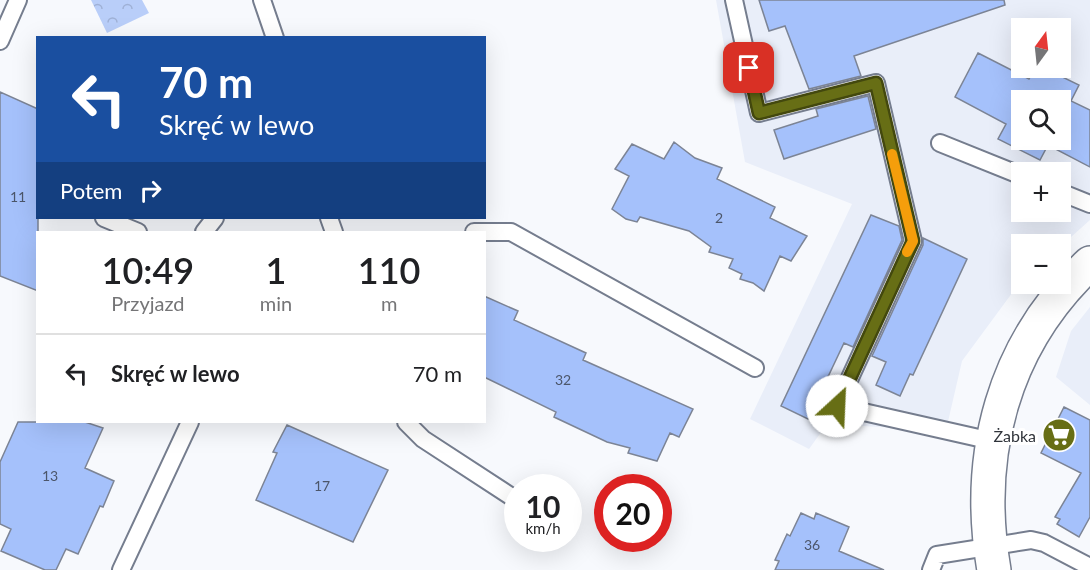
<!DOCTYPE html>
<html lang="pl">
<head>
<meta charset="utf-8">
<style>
  body { margin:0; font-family:Lato,sans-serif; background:#f2f2f2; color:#202124; height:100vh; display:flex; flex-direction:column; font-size:22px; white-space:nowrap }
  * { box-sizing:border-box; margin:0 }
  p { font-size:20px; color:#757577 }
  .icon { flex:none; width:33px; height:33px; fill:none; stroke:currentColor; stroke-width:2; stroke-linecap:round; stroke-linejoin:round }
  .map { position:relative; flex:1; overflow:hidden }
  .details { position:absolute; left:36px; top:231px; width:450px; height:192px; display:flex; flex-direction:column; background:#fff; border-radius:0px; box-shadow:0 6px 24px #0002 }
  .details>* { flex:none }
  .top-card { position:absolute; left:36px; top:36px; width:450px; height:183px; border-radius:0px; box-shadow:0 6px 24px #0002; background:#1a4fa0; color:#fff; overflow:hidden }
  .needle { width:39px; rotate:15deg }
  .buttons { position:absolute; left:1011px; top:18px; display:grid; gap:12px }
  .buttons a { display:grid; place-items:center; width:60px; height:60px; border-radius:0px; background:#fff; box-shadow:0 6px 24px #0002; font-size:30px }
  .speed { position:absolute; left:504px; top:474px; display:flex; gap:12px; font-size:30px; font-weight:700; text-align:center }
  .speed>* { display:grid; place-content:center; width:78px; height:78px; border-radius:50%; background:#fff; box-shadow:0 6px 24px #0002; line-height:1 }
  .speed small { font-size:15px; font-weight:400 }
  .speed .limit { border:9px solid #d22; background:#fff; color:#111 }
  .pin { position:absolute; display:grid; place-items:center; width:51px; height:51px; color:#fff; margin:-26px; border-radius:12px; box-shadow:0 3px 9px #0006 }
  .me { position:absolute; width:66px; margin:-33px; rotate:25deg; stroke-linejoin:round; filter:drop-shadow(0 0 4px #0008) }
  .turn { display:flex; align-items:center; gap:21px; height:126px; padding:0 24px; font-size:27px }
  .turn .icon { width:78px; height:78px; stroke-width:2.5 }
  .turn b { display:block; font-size:42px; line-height:51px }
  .then { display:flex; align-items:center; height:57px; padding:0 24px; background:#0003; gap:12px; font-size:22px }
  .eta { display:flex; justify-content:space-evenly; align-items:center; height:102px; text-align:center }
  .eta b { font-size:36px; font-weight:600; line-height:42px }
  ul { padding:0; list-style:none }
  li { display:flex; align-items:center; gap:18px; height:78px; padding:0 24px; border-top:2px solid #e0e0e0 }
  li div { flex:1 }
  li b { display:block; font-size:22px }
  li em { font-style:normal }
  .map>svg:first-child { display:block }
</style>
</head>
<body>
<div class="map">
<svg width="1090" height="570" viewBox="0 0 1090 570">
  <defs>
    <pattern id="park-crowns" width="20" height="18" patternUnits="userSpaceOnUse" patternTransform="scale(1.5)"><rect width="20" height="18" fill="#b9cef9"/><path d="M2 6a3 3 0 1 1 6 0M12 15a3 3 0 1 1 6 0" fill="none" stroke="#9fb1d6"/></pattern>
  </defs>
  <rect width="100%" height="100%" fill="#f7f9fd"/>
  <path fill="#e9eef9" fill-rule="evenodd" d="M 716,0 L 1090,0 L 1090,220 L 1061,246 L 1060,244 L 1022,244 L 1021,281 L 962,361 L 944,439 L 899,428 L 827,424 L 809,449 L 750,419 L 852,204 L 745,162 ZM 1022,28 L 1060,28 L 1060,68 L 1022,68 ZM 1022,100 L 1060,100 L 1060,140 L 1022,140 ZM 1022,172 L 1060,172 L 1060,212 L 1022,212 Z
    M 1090,307 L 1090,405 L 1056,377 L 1071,331 Z"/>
  <path fill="url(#park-crowns)" d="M 91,0 L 142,0 L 149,13 L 107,33 Z"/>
  <path fill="#a5c1fb" stroke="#7c8495" stroke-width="1.5" fill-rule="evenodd" d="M 759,0 L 1004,0 L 1005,5 L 854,56 L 861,76 L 809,89 L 785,26 L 769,31 Z
    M 978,53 L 1029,79 L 1035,68 L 1044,68 L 1079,85 L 1071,101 L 1090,110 L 1090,167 L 1048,145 L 1040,160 L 998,139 L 1006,124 L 955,97 ZM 1022,100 L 1060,100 L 1060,140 L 1022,140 Z
    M 0,92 L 38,109 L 38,291 L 0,276 Z
    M 868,96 L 876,129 L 784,159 L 774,130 L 818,116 L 816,109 Z
    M 674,142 L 695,158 L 722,168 L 717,179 L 775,207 L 770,218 L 807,236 L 791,261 L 780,256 L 764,291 L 753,283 L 740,279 L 742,274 L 729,268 L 733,259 L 709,252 L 711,247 L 689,231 L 640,217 L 637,222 L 626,219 L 612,209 L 629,176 L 615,169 L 632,144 L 664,159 Z
    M 871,215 L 899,226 L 902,240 L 853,347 L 844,343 L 808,419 L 781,406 Z
    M 923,238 L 967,259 L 913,375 L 910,374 L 900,396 L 876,385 L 886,362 L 872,356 L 923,245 Z
    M 484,296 L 518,311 L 514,320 L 586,353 L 583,360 L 693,409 L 679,437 L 670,433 L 657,461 L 628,453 L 630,448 L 607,442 L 554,417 L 556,412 L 484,377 Z
    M 1064,407 L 1090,420 L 1090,517 L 1079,537 L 1057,524 L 1060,519 L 1055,517 L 1081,473 L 1041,453 Z
    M 18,422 L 85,422 L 103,428 L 85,468 L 114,481 L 103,507 L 100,506 L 78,554 L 66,549 L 56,570 L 45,570 L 1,551 L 11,529 L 0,524 L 0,462 Z
    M 287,425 L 388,470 L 353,542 L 256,500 L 277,453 L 273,452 Z
    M 801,513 L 814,519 L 816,513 L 849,527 L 839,551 L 884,570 L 775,570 L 779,561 L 775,560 L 787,534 L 790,536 Z"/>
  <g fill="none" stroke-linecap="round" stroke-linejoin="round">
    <defs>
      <path id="service" d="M 262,0 L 275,38
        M 734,0 L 759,113 L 876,83 L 913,241 L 837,406 L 992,441
        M 0,41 L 18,0
        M 940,143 L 1022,176
        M 1060,192 L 1090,204
        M 104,218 L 138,232
        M 329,218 L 334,232
        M 204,232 L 215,218
        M 474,232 L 511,232 L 755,368
        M 406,422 L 423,439 L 518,501
        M 121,570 L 190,422
        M 931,570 L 937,555 L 1031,540 L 1044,543 L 1090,567"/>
      <path id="tertiary" d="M 994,570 C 974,455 1003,344 1090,263"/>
    </defs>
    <use href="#service" stroke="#757d8e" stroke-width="20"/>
    <use href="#tertiary" stroke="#757d8e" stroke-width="36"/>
    <use href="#service" stroke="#fff" stroke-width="16"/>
    <use href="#tertiary" stroke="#fff" stroke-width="33"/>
  </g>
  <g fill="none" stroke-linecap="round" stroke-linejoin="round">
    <defs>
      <path id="route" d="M 749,68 L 759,113 L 876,83 L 913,241 L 837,406"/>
    </defs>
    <use href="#route" stroke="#43480e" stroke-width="15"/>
    <use href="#route" stroke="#676e15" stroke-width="10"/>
    <path stroke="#f59e0b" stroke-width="10" d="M 892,154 L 913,241 L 907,252"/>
  </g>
  <defs>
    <symbol id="supermarket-disc" viewBox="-11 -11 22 22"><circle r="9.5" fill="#676e15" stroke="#fff"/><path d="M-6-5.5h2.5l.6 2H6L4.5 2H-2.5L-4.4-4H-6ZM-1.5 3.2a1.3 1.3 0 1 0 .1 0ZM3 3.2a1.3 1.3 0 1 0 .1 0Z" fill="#fff"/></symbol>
  </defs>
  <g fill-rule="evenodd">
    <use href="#supermarket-disc" x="1040" y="416" width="38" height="38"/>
  </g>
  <g text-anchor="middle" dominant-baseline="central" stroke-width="6" stroke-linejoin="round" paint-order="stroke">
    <g font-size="14" fill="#4c566a">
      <text x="18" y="196">11</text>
      <text x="719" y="217">2</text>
      <text x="563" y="379">32</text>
      <text x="50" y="475">13</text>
      <text x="322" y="485">17</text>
      <text x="812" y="544">36</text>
    </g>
    <g font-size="16" fill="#2f333a" stroke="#fff" text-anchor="end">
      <text x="1036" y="435">Żabka</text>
    </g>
  </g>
</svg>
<div class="buttons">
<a><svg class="needle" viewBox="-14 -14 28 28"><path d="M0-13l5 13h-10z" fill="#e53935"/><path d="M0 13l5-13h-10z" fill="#757577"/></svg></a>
<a><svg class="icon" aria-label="search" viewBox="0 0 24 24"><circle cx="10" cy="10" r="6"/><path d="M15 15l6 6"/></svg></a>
<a>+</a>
<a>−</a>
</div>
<div class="speed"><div>10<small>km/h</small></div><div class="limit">20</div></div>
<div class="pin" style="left:749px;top:68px;background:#d93025"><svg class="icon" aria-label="arrive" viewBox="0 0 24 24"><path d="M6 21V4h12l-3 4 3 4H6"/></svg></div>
<svg class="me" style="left:837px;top:406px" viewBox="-20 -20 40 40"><circle r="19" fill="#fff"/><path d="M0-13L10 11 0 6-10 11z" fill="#676e15"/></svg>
<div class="top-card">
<div class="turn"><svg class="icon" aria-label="left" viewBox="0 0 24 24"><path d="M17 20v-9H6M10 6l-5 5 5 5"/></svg><div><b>70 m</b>Skręć w lewo</div></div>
<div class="then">Potem<svg class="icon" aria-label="right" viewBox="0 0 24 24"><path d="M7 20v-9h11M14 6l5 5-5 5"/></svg></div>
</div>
<section class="details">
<div class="eta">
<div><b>10:49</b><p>Przyjazd</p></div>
<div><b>1</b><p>min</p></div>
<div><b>110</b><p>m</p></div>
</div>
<ul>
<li><svg class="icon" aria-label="left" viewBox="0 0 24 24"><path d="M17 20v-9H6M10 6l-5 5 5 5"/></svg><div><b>Skręć w lewo</b></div><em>70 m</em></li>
</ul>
</section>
</div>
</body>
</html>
